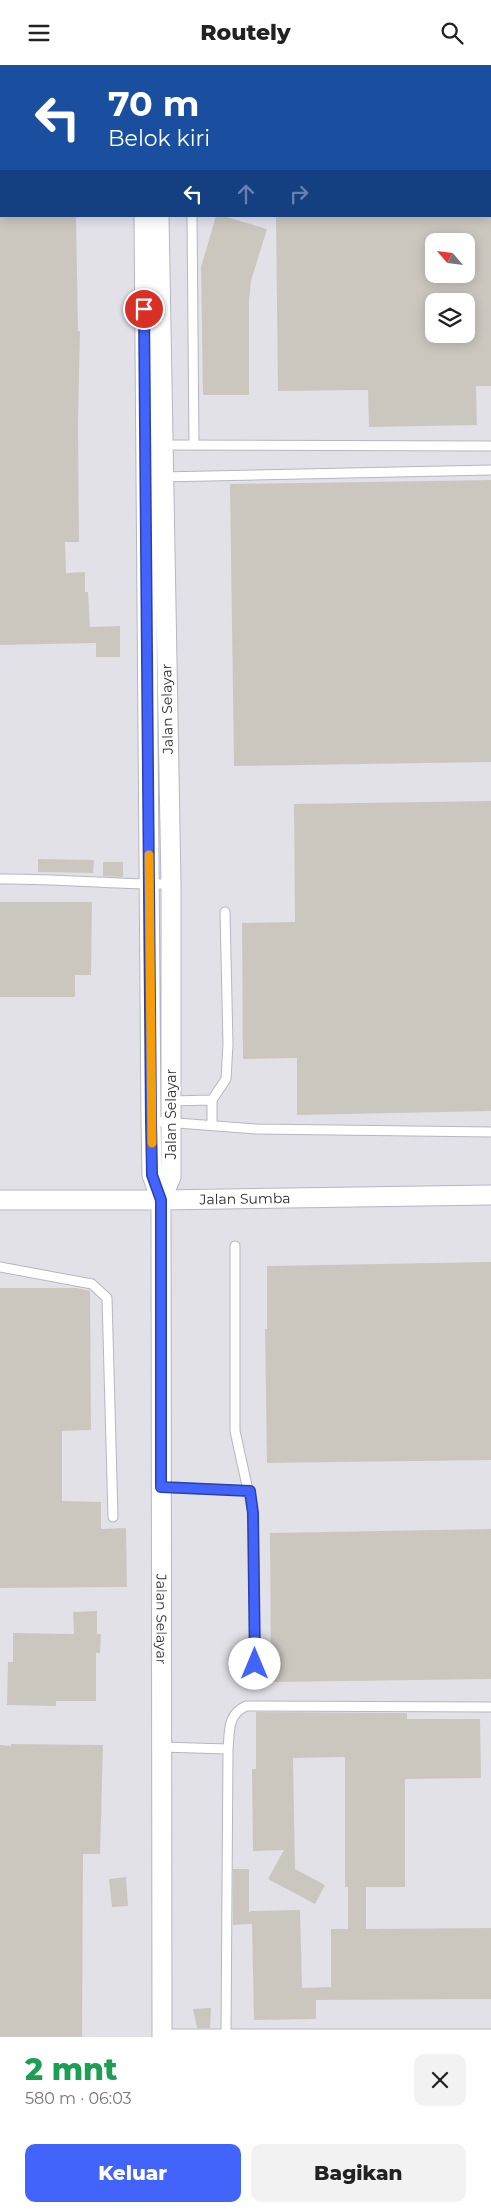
<!DOCTYPE html>
<html lang="id">
<head>
<meta charset="utf-8">
<style>
  body { margin:0; font-family:Montserrat,sans-serif; background:#f2f2f2; color:#222; height:100vh; display:flex; flex-direction:column; font-size:19px; white-space:nowrap }
  * { box-sizing:border-box; margin:0 }
  p { font-size:16px; color:#767676 }
  .icon { flex:none; width:28px; height:28px; fill:none; stroke:currentColor; stroke-width:2; stroke-linecap:round; stroke-linejoin:round }
  .map { position:relative; height:1972px; overflow:hidden }
  .panel { display:flex; flex-direction:column; background:#fff; flex:1 }
  .panel>* { flex:none }
  .guide { position:absolute; left:0px; top:0px; width:491px; height:152px; box-shadow:0 2px 12px #0003; background:#1a4fa0; color:#fff; overflow:hidden }
  .needle { width:32px; rotate:298deg }
  .controls { position:absolute; left:425px; top:168px; display:grid; gap:10px }
  .controls a { display:grid; place-items:center; width:50px; height:50px; border-radius:10px; background:#fff; box-shadow:0 2px 12px #0003; font-size:25px }
  .pin { position:absolute; display:grid; place-items:center; width:42px; height:42px; color:#fff; margin:-21px; border:2px solid #fff; border-radius:50%; box-shadow:0 1px 5px #0007 }
  .me { position:absolute; width:55px; margin:-28px; rotate:0deg; stroke-linejoin:round; filter:drop-shadow(0 0 4px #0008) }
  .turn { display:flex; align-items:center; gap:18px; height:105px; padding:0 25px; font-size:22px }
  .turn .icon { width:65px; height:65px; stroke-width:2.5 }
  .turn b { display:block; font-size:35px; line-height:42px }
  .lanes { display:flex; align-items:center; height:48px; padding:0 25px; background:#0003; justify-content:center; gap:25px; direction:ltr }
  .lanes .off { opacity:.35 }
  .round { display:grid; place-items:center; flex:none; width:52px; height:52px; border-radius:10px; background:#f2f2f2 }
  .summary { display:flex; align-items:center; justify-content:space-between; height:85px; padding:0 25px }
  h1 { font-size:30px; font-weight:800; line-height:38px; color:#1e9e55 }
  .primary-button { display:flex; gap:10px; margin-top:auto; padding:10px 25px }
  .primary-button a { flex:1; height:58px; border-radius:10px; background:#4264fb; color:#fff; font-size:20px; font-weight:800; line-height:58px; text-align:center }
  .primary-button a+a { background:#f2f2f2; color:#222 }
  header { display:flex; justify-content:space-between; align-items:center; height:65px; padding:0 25px; background:#fff; font-size:22px; font-weight:800 }
  .map>svg:first-child { display:block }
</style>
</head>
<body>
<header><svg class="icon" aria-label="menu" viewBox="0 0 24 24"><path d="M4 6h16M4 12h16M4 18h16"/></svg>Routely<svg class="icon" aria-label="search" viewBox="0 0 24 24"><circle cx="10" cy="10" r="6"/><path d="M15 15l6 6"/></svg></header>
<div class="map">
<svg width="491" height="1972" viewBox="0 0 491 1972">
  <rect width="100%" height="100%" fill="#efe9e1"/>
  <path fill="#e3e1e8" fill-rule="evenodd" d="M 0,0 L 491,0 L 491,1972 L 0,1972 ZM 1,1 L 490,1 L 490,151 L 1,151 ZM 434,176 L 466,176 L 466,209 L 434,209 ZM 434,236 L 466,236 L 466,269 L 434,269 Z"/>
  <path fill="#cbc7bf" fill-rule="evenodd" d="M 0,151 L 76,151 L 78,266 L 80,266 L 78,358 L 79,477 L 65,477 L 66,508 L 85,507 L 85,527 L 88,527 L 90,562 L 120,561 L 120,592 L 96,592 L 96,578 L 0,580 Z
    M 216,151 L 223,151 L 267,164 L 251,216 L 249,235 L 249,330 L 203,330 L 201,202 Z
    M 276,151 L 491,151 L 491,321 L 476,321 L 477,360 L 369,362 L 368,325 L 278,326 ZM 434,176 L 466,176 L 466,209 L 434,209 ZM 434,236 L 466,236 L 466,269 L 434,269 Z
    M 491,415 L 491,697 L 234,701 L 230,419 Z
    M 491,736 L 491,1046 L 297,1050 L 297,993 L 243,994 L 242,858 L 295,857 L 294,739 Z
    M 38,794 L 94,795 L 93,808 L 38,807 Z
    M 103,797 L 123,797 L 123,812 L 103,811 Z
    M 0,837 L 92,837 L 91,910 L 75,910 L 75,932 L 0,932 Z
    M 491,1197 L 491,1395 L 267,1398 L 265,1264 L 267,1264 L 267,1201 Z
    M 0,1223 L 77,1223 L 90,1226 L 91,1365 L 62,1366 L 62,1436 L 101,1437 L 101,1464 L 126,1463 L 127,1522 L 0,1523 Z
    M 491,1464 L 491,1614 L 271,1617 L 270,1468 Z
    M 97,1546 L 97,1569 L 101,1569 L 100,1588 L 96,1588 L 96,1636 L 56,1636 L 56,1641 L 7,1640 L 8,1597 L 13,1597 L 13,1568 L 74,1569 L 73,1547 Z
    M 256,1647 L 407,1648 L 407,1654 L 480,1654 L 481,1713 L 405,1714 L 405,1822 L 366,1822 L 366,1864 L 491,1863 L 491,1934 L 316,1935 L 316,1954 L 254,1955 L 252,1859 L 233,1860 L 233,1804 L 249,1804 L 249,1848 L 251,1846 L 300,1845 L 302,1923 L 331,1922 L 331,1864 L 348,1864 L 348,1822 L 345,1822 L 345,1692 L 293,1693 L 295,1804 L 325,1820 L 315,1839 L 268,1814 L 284,1785 L 253,1786 L 252,1704 L 256,1704 Z
    M 11,1679 L 103,1680 L 100,1789 L 83,1789 L 82,1972 L 0,1972 L 0,1680 L 11,1681 Z
    M 126,1812 L 128,1841 L 112,1842 L 109,1814 Z
    M 211,1943 L 210,1963 L 197,1963 L 193,1944 Z"/>
  <g fill="none" stroke-linecap="round" stroke-linejoin="round">
    <defs>
      <path id="lane" d="M 95,0 L 95,1
        M 209,1 L 209,0
        M 490,77 L 491,77
        M 0,87 L 1,87
        M 490,97 L 491,97
        M 192,151 L 194,380
        M 161,380 L 491,381
        M 161,412 L 491,405
        M 0,814 C 57,813 114,820 171,819
        M 170,1036 L 212,1035 L 226,1014 L 228,979 L 225,847
        M 151,1056 L 257,1064 L 491,1067
        M 212,1060 L 212,1035
        M 235,1181 L 235,1366 L 253,1448 L 255,1599
        M 0,1202 L 92,1219 L 107,1233 L 113,1452
        M 161,1422 L 250,1426
        M 161,1682 L 228,1684
        M 226,1968 L 228,1684 C 230,1665 227,1650 246,1641 L 491,1642
        M 162,1969 L 491,1969"/>
      <g id="street">
        <path d="M 142,0 L 142,1"/>
        <path d="M 156,0 L 156,1"/>
        <path d="M 144,151 L 151,1056 L 152,1110 L 161,1135 L 171,1112 L 171,819 L 159,151"/>
        <path id="s1" d="M 0,1135 L 161,1135 L 491,1130"/>
        <path id="s2" d="M 161,1135 L 162,1972"/>
      </g>
    </defs>
    <use href="#lane" stroke="#b4b7c1" stroke-width="11"/>
    <use href="#street" stroke="#b4b7c1" stroke-width="21"/>
    <use href="#lane" stroke="#fff" stroke-width="9"/>
    <use href="#street" stroke="#fff" stroke-width="19"/>
  </g>
  <g fill="none" stroke-linecap="round" stroke-linejoin="round">
    <defs>
      <path id="route" d="M 144,244 L 151,1056 L 152,1110 L 161,1135 L 161,1422 L 250,1426 L 253,1448 L 255,1599"/>
    </defs>
    <use href="#route" stroke="#2b41a3" stroke-width="12"/>
    <use href="#route" stroke="#4264fb" stroke-width="9"/>
    <path stroke="#f59e0b" stroke-width="9" d="M 149,790 L 152,1078"/>
  </g>
  <g text-anchor="middle" dominant-baseline="central" stroke-width="4" stroke-linejoin="round" paint-order="stroke">
    <g font-size="14" fill="#2e2e2e" stroke="#fff">
      <text transform="translate(167 644) rotate(-91)">Jalan Selayar</text>
      <text transform="translate(171 1049) rotate(-90)">Jalan Selayar</text>
      <text stroke="none"><textPath href="#s1" startOffset="245">Jalan Sumba</textPath></text>
      <text stroke="none"><textPath href="#s2" startOffset="419">Jalan Selayar</textPath></text>
    </g>
  </g>
</svg>
<div class="controls">
<a><svg class="needle" viewBox="-14 -14 28 28"><path d="M0-13l5 13h-10z" fill="#e53935"/><path d="M0 13l5-13h-10z" fill="#767676"/></svg></a>
<a><svg class="icon" aria-label="layers" viewBox="0 0 24 24"><path d="M12 4l9 5-9 5-9-5zM3 14l9 5 9-5"/></svg></a>
</div>
<div class="pin" style="left:144px;top:244px;background:#d93025"><svg class="icon" aria-label="arrive" viewBox="0 0 24 24"><path d="M6 21V4h12l-3 4 3 4H6"/></svg></div>
<svg class="me" style="left:255px;top:1599px" viewBox="-20 -20 40 40"><circle r="19" fill="#fff"/><path d="M0-13L10 11 0 6-10 11z" fill="#4264fb"/></svg>
<div class="guide">
<div class="turn"><svg class="icon" aria-label="left" viewBox="0 0 24 24"><path d="M17 20v-9H6M10 6l-5 5 5 5"/></svg><div><b>70 m</b>Belok kiri</div></div>
<div class="lanes"><svg class="icon" aria-label="left" viewBox="0 0 24 24"><path d="M17 20v-9H6M10 6l-5 5 5 5"/></svg><svg class="icon off" aria-label="ahead" viewBox="0 0 24 24"><path d="M12 20V5M6 11l6-6 6 6"/></svg><svg class="icon off" aria-label="right" viewBox="0 0 24 24"><path d="M7 20v-9h11M14 6l5 5-5 5"/></svg></div>
</div>
</div>
<section class="panel">
<div class="summary"><div><h1>2 mnt</h1><p>580 m · 06:03</p></div><a class="round"><svg class="icon" aria-label="close" viewBox="0 0 24 24"><path d="M6 6l12 12M18 6L6 18"/></svg></a></div>
<div class="primary-button"><a>Keluar</a><a>Bagikan</a></div>
</section>
</body>
</html>
